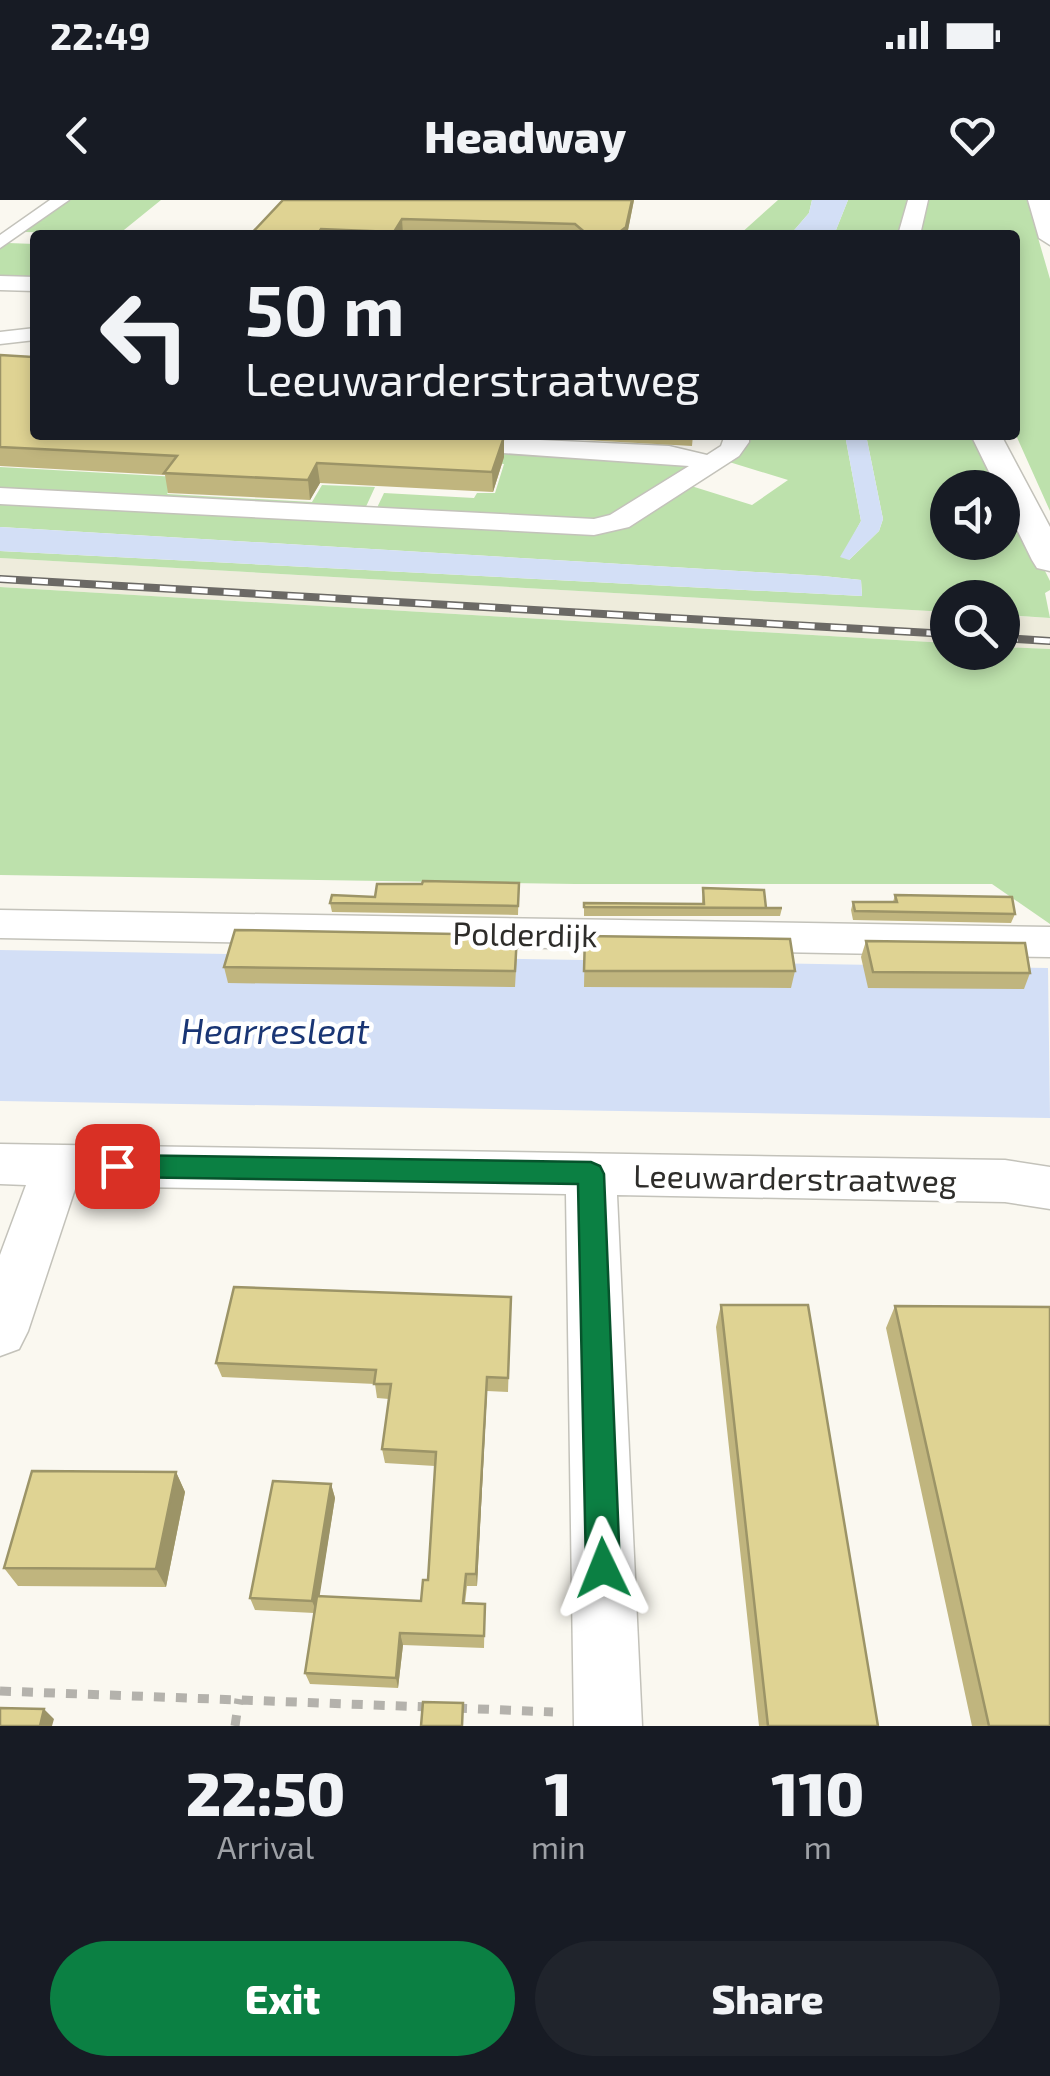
<!DOCTYPE html>
<html lang="en">
<head>
<meta charset="utf-8">
<style>
  body { margin:0; font-family:"Exo 2",sans-serif; background:#20242c; color:#f1f3f6; height:100vh; display:flex; flex-direction:column; font-size:38px; white-space:nowrap }
  * { box-sizing:border-box; margin:0 }
  p { font-size:32px; color:#9ea1a6 }
  .icon { flex:none; width:55px; height:55px; fill:none; stroke:currentColor; stroke-width:2; stroke-linecap:round; stroke-linejoin:round }
  .map { position:relative; height:1526px; overflow:hidden }
  .panel { display:flex; flex-direction:column; background:#171b24; flex:1 }
  .panel>* { flex:none }
  .banner { position:absolute; left:30px; top:30px; width:990px; height:210px; border-radius:10px; box-shadow:0 5px 15px #0003; background:#171b24; color:#f1f3f6; overflow:hidden }
  .tools { position:absolute; left:930px; top:270px; display:grid; gap:20px }
  .tools a { display:grid; place-items:center; width:90px; height:90px; border-radius:50%; background:#171b24; box-shadow:0 5px 15px #0003; font-size:50px }
  .pin { position:absolute; display:grid; place-items:center; width:85px; height:85px; color:#fff; margin:-42px; border-radius:20px; box-shadow:0 5px 15px #0006 }
  .me { position:absolute; width:110px; margin:-55px; rotate:358deg; stroke-linejoin:round; filter:drop-shadow(0 0 8px #0008) }
  .turn { display:flex; align-items:center; gap:35px; height:210px; padding:0 50px; font-size:45px }
  .turn .icon { width:130px; height:130px; stroke-width:2.5 }
  .turn b { display:block; font-size:70px; line-height:85px }
  .eta { display:flex; justify-content:space-evenly; align-items:center; height:170px; text-align:center }
  .eta b { font-size:60px; font-weight:800; line-height:70px }
  .cta { display:flex; gap:20px; margin-top:auto; padding:20px 50px }
  .cta a { flex:1; height:115px; border-radius:60px; background:#0b8043; color:#fff; font-size:40px; font-weight:800; line-height:115px; text-align:center }
  .cta a+a { background:#20242c; color:#f1f3f6 }
  .status { display:flex; justify-content:space-between; align-items:center; height:70px; padding:0 50px; background:#171b24; direction:ltr }
  .status svg { height:28px; fill:currentColor }
  header { display:flex; justify-content:space-between; align-items:center; height:130px; padding:0 50px; background:#171b24; font-size:45px; font-weight:800 }
  .map>svg:first-child { display:block }
</style>
</head>
<body>
<div class="status"><b>22:49</b><svg viewBox="0 0 49 12"><path d="M0 12V9h3v3zM5 12V6h3v6zM10 12V3h3v9zM15 12V0h3v12zM26 1h20v11H26zM47 4h2v5h-2z"/></svg></div>
<header><svg class="icon" aria-label="back" viewBox="0 0 24 24"><path d="M15 5l-7 7 7 7"/></svg>Headway<svg class="icon" aria-label="heart" viewBox="0 0 24 24"><path d="M12 20l-8-8c-3-5 5-10 8-4 3-6 11-1 8 4z"/></svg></header>
<div class="map">
<svg width="1050" height="1526" viewBox="0 0 1050 1526">
  <rect width="100%" height="100%" fill="#faf8f0"/>
  <path fill="#eeecdc" d="M 0,358 L 947,412 L 947,443 L 0,387 Z
    M 1002,415 L 1050,418 L 1050,449 L 1003,447 Z"/>
  <path fill="#bde1ac" fill-rule="evenodd" d="M 68,0 L 161,0 L 119,34 L 24,32 Z
    M 778,0 L 812,0 L 809,13 L 790,35 L 739,35 Z
    M 848,0 L 907,0 L 899,35 L 834,35 Z
    M 929,0 L 1027,0 L 1050,79 L 1050,311 L 1015,233 L 1015,35 L 920,35 Z
    M 8,43 L 35,44 L 35,81 L 0,79 L 0,49 Z
    M 440,235 L 689,265 L 689,267 L 603,321 L 375,312 L 384,293 L 474,298 L 477,293 L 495,293 L 504,264 L 430,260 Z
    M 746,235 L 845,235 L 861,321 L 852,338 L 849,360 L 879,331 L 883,319 L 866,235 L 977,235 L 1050,381 L 1050,390 L 1045,393 L 1050,418 L 1003,415 L 1002,398 L 948,398 L 947,412 L 0,358 L 0,351 L 862,396 L 861,380 L 823,376 L 0,327 L 0,303 L 591,333 L 688,285 L 752,305 L 788,280 L 726,261 ZM 948,288 L 1002,288 L 1002,342 L 948,342 Z
    M 0,267 L 178,277 L 167,294 L 312,302 L 322,285 L 375,287 L 364,311 L 0,292 Z
    M 0,387 L 947,443 L 948,452 L 1002,452 L 1003,447 L 1050,449 L 1050,724 L 992,684 L 575,684 L 0,675 Z"/>
  <path fill="#d3dff6" d="M 812,0 L 848,0 L 834,35 L 790,35 L 809,13 Z
    M 845,235 L 866,235 L 883,319 L 879,331 L 849,360 L 840,357 L 861,321 Z
    M 0,327 L 823,376 L 861,380 L 862,396 L 0,351 Z
    M 0,750 L 1048,768 L 1050,918 L 0,901 Z"/>
  <g fill="none" stroke-linecap="round" stroke-linejoin="round">
    <defs>
      <path id="minor" d="M 50,0 L 69,0 L 0,48 L 0,35 Z
        M 35,128 L 35,140 L 0,144 L 0,132 Z
        M 725,235 L 749,235 L 749,242 L 739,256 L 629,327 L 594,335 L 0,304 L 0,288 L 594,319 L 610,315 L 689,266 L 474,251 L 462,244 L 474,237 L 669,246 L 707,255 L 721,246 Z
        M 0,710 L 1050,727 L 1050,757 L 0,738 Z
        M 0,944 L 1005,960 L 1050,967 L 1050,1009 L 1005,1002 L 617,995 L 642,1526 L 574,1526 L 566,994 L 76,986 L 28,1131 L 19,1149 L 0,1156 L 0,1055 L 26,985 L 0,984 Z"/>
      <path id="major" d="M 908,0 L 928,0 L 920,35 L 898,35 Z
        M 0,76 L 35,77 L 35,91 L 0,90 Z
        M 971,235 L 1001,235 L 1050,327 L 1050,371 L 1037,368 L 1032,360 L 1002,299 L 1002,288 L 997,288 Z"/>
      <path id="highway" d="M 1028,0 L 1050,0 L 1050,45 L 1039,38 Z"/>
    </defs>
    <use href="#minor" stroke="#c3c2ba" stroke-width="3"/>
    <use href="#major" stroke="#c3c2ba" stroke-width="3"/>
    <use href="#highway" stroke="#c3c2ba" stroke-width="3"/>
    <path stroke="#b4b2ac" stroke-width="9" stroke-dasharray="11 11" stroke-linecap="butt" d="M 0,1491 L 428,1507
      M 456,1508 L 553,1512
      M 235,1526 L 239,1499"/>
    <use href="#minor" fill="#fff" fill-rule="evenodd"/>
    <use href="#major" fill="#fff" fill-rule="evenodd"/>
    <use href="#highway" fill="#fff" fill-rule="evenodd"/>
    <defs>
      <path id="rail" d="M 0,379 L 948,434
        M 1002,438 L 1050,441"/>
    </defs>
    <use href="#rail" stroke="#6b6965" stroke-width="8"/>
    <use href="#rail" stroke="#fff" stroke-width="5" stroke-dasharray="16" stroke-linecap="butt"/>
  </g>
  <path fill="#c0b57e" d="M 283,0 L 634,0 L 627,35 L 250,35 Z
    M 0,155 L 35,235 L 504,237 L 504,257 L 493,292 L 320,283 L 310,300 L 168,293 L 165,275 L 0,266 Z
    M 494,235 L 693,235 L 692,246 Z
    M 519,683 L 518,715 L 332,712 L 330,703 L 375,697 Z
    M 703,688 L 766,708 L 782,708 L 780,716 L 584,716 L 584,703 L 702,704 Z
    M 895,695 L 1015,714 L 1011,723 L 853,720 L 851,710 L 853,702 L 893,702 Z
    M 585,736 L 795,771 L 791,788 L 584,787 Z
    M 866,741 L 1030,773 L 1024,789 L 868,788 L 861,757 Z
    M 517,751 L 515,787 L 228,783 L 224,767 Z
    M 511,1097 L 508,1192 L 487,1191 L 477,1386 L 467,1386 L 465,1403 L 485,1404 L 484,1448 L 403,1445 L 398,1488 L 310,1484 L 305,1473 L 314,1413 L 255,1410 L 250,1398 L 331,1284 L 335,1298 L 319,1396 L 421,1401 L 428,1380 L 435,1266 L 385,1263 L 382,1249 L 389,1199 L 377,1198 L 375,1184 L 222,1177 L 216,1163 Z
    M 721,1105 L 878,1526 L 759,1526 L 716,1127 Z
    M 895,1106 L 1050,1526 L 972,1526 L 886,1128 Z
    M 176,1272 L 185,1292 L 166,1387 L 18,1386 L 4,1368 Z"/>
  <path fill="#9c9467" d="M 632,0 L 634,0 L 627,35 L 616,35 Z
    M 402,19 L 403,34 L 394,35 L 394,32 Z
    M 504,237 L 504,257 L 493,292 L 492,272 Z
    M 317,263 L 320,283 L 310,300 L 308,280 Z
    M 487,1177 L 487,1191 L 477,1386 L 476,1374 Z
    M 176,1272 L 185,1292 L 166,1387 L 156,1369 Z
    M 331,1284 L 335,1298 L 317,1413 L 312,1401 Z
    M 400,1433 L 403,1445 L 398,1488 L 396,1478 Z
    M 44,1509 L 54,1519 L 52,1526 L 40,1526 Z"/>
  <path fill="#dfd393" stroke="#9c9467" stroke-width="2.5" d="M 283,0 L 632,0 L 626,27 L 616,35 L 588,35 L 575,24 L 402,19 L 394,32 L 321,29 L 317,35 L 250,35 Z
    M 0,155 L 33,157 L 35,155 L 35,235 L 473,235 L 504,237 L 492,272 L 317,263 L 308,280 L 164,273 L 177,256 L 0,247 Z
    M 423,681 L 519,683 L 518,706 L 330,703 L 332,695 L 375,697 L 377,684 L 422,684 Z
    M 703,688 L 764,690 L 766,708 L 782,708 L 584,707 L 584,703 L 704,704 Z
    M 895,695 L 1012,697 L 1015,714 L 855,711 L 853,702 L 897,702 Z
    M 235,730 L 517,735 L 515,771 L 224,767 Z
    M 585,736 L 790,739 L 795,771 L 584,771 Z
    M 866,741 L 1025,743 L 1030,773 L 873,772 Z
    M 234,1087 L 511,1097 L 508,1178 L 487,1177 L 476,1374 L 466,1374 L 463,1403 L 485,1404 L 484,1436 L 400,1433 L 396,1478 L 305,1473 L 317,1396 L 421,1401 L 423,1380 L 428,1380 L 436,1252 L 382,1249 L 391,1184 L 374,1184 L 376,1170 L 216,1163 Z
    M 721,1105 L 808,1105 L 878,1526 L 768,1526 Z
    M 895,1106 L 1050,1107 L 1050,1526 L 989,1526 Z
    M 32,1271 L 176,1272 L 156,1369 L 4,1368 Z
    M 273,1281 L 331,1284 L 312,1401 L 250,1398 Z
    M 423,1502 L 463,1503 L 462,1526 L 421,1526 Z
    M 0,1508 L 44,1509 L 40,1526 L 0,1526 Z"/>
  <path fill="#0b8043" stroke="#07532c" stroke-width="2.5" d="M 117,955 L 591,962 L 600,966 L 604,974 L 620,1368 L 615,1380 L 603,1385 L 591,1380 L 586,1368 L 578,984 L 117,977 L 108,973 L 104,966 L 108,958 Z"/>
  <g text-anchor="middle" dominant-baseline="central" stroke-width="9" stroke-linejoin="round" paint-order="stroke">
    <g font-size="32" fill="#2e2d2a" stroke="#fff">
      <text transform="translate(525 733) rotate(1)">Polderdijk</text>
      <text transform="translate(795 977) rotate(1)">Leeuwarderstraatweg</text>
    </g>
    <g font-size="35" font-style="italic" fill="#193574" stroke="#fff">
      <text x="275" y="830">Hearresleat</text>
    </g>
  </g>
</svg>
<div class="tools">
<a><svg class="icon" aria-label="sound" viewBox="0 0 24 24"><path d="M4 9h4l5-4v14l-5-4H4zM17 9q2 3 0 6"/></svg></a>
<a><svg class="icon" aria-label="search" viewBox="0 0 24 24"><circle cx="10" cy="10" r="6"/><path d="M15 15l6 6"/></svg></a>
</div>
<div class="pin" style="left:117px;top:966px;background:#d93025"><svg class="icon" aria-label="arrive" viewBox="0 0 24 24"><path d="M6 21V4h12l-3 4 3 4H6"/></svg></div>
<svg class="me" style="left:603px;top:1368px" viewBox="-20 -20 40 40"><path d="M0-17L14 15 0 8-14 15z" fill="#0b8043" stroke="#fff" stroke-width="4"/></svg>
<div class="banner">
<div class="turn"><svg class="icon" aria-label="left" viewBox="0 0 24 24"><path d="M17 20v-9H6M10 6l-5 5 5 5"/></svg><div><b>50 m</b>Leeuwarderstraatweg</div></div>
</div>
</div>
<section class="panel">
<div class="eta">
<div><b>22:50</b><p>Arrival</p></div>
<div><b>1</b><p>min</p></div>
<div><b>110</b><p>m</p></div>
</div>
<div class="cta"><a>Exit</a><a>Share</a></div>
</section>
</body>
</html>
